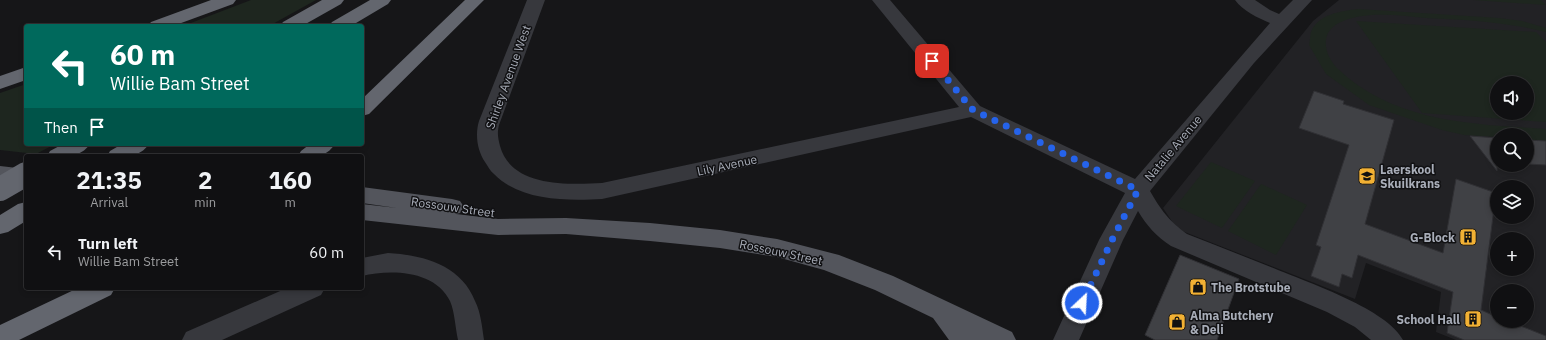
<!DOCTYPE html>
<html lang="en">
<head>
<meta charset="utf-8">
<style>
  body { margin:0; font-family:"IBM Plex Sans",sans-serif; background:#19191b; color:#f1f3f6; height:100vh; display:flex; flex-direction:column; font-size:15px; white-space:nowrap }
  * { box-sizing:border-box; margin:0 }
  p { font-size:13px; color:#9c9d9f }
  .icon { flex:none; width:22px; height:22px; fill:none; stroke:currentColor; stroke-width:2; stroke-linecap:round; stroke-linejoin:round }
  .map { position:relative; flex:1; overflow:hidden }
  .side { position:absolute; left:24px; top:154px; width:340px; height:136px; display:flex; flex-direction:column; background:#101012; border-radius:4px; box-shadow:0 2px 6px #0003,0 0 0 1px #303032 }
  .side>* { flex:none }
  .hud { position:absolute; left:24px; top:24px; width:340px; height:122px; border-radius:4px; box-shadow:0 2px 6px #0003,0 0 0 1px #303032; background:#00695c; color:#fff; overflow:hidden }
  .controls { position:absolute; left:1490px; top:76px; display:grid; gap:8px }
  .controls a { display:grid; place-items:center; width:44px; height:44px; border-radius:50%; background:#101012; box-shadow:0 2px 6px #0003,0 0 0 1px #303032; font-size:20px }
  .pin { position:absolute; display:grid; place-items:center; width:34px; height:34px; color:#fff; margin:-17px; border-radius:8px; box-shadow:0 2px 6px #0006 }
  .me { position:absolute; width:44px; margin:-22px; rotate:25deg; stroke-linejoin:round; filter:drop-shadow(0 0 3px #0008) }
  .turn { display:flex; align-items:center; gap:14px; height:84px; padding:0 20px; font-size:18px }
  .turn .icon { width:52px; height:52px; stroke-width:2.5 }
  .turn b { display:block; font-size:28px; line-height:34px }
  .then { display:flex; align-items:center; height:38px; padding:0 20px; background:#0003; gap:8px; font-size:15px }
  .eta { display:flex; justify-content:space-evenly; align-items:center; height:68px; text-align:center }
  .eta b { font-size:24px; font-weight:800; line-height:28px }
  ul { padding:0; list-style:none }
  li { display:flex; align-items:center; gap:12px; height:60px; padding:0 20px }
  li div { flex:1 }
  li b { display:block; font-size:15px }
  li em { font-style:normal }
  .map>svg:first-child { display:block }
</style>
</head>
<body>
<div class="map">
<svg width="1546" height="340" viewBox="0 0 1546 340">
  <rect width="100%" height="100%" fill="#161618"/>
  <path fill="#222225" fill-rule="evenodd" d="M 1339,0 L 1546,0 L 1546,340 L 1456,340 L 1436,332 L 1441,292 L 1366,263 L 1355,299 L 1177,229 L 1163,208 L 1313,21 ZM 1497,83 L 1527,83 L 1527,113 L 1497,113 ZM 1497,135 L 1527,135 L 1527,165 L 1497,165 ZM 1497,187 L 1527,187 L 1527,217 L 1497,217 ZM 1497,239 L 1527,239 L 1527,269 L 1497,269 ZM 1497,291 L 1527,291 L 1527,321 L 1497,321 Z"/>
  <path fill="#1e261f" fill-rule="evenodd" d="M 251,0 L 316,0 L 269,26 L 183,26 Z
    M 1473,0 L 1541,0 L 1546,5 Z
    M 1358,9 L 1499,18 L 1522,21 L 1546,28 L 1546,32 C 1506,22 1467,20 1426,18 C 1405,16 1383,13 1362,16 C 1350,18 1334,22 1328,33 C 1322,46 1329,60 1338,69 C 1395,123 1473,124 1546,129 L 1546,141 L 1527,139 L 1527,135 L 1497,135 L 1497,137 L 1464,135 L 1442,130 L 1369,105 L 1326,74 L 1309,45 C 1310,41 1310,36 1311,32 C 1318,14 1342,11 1358,9 Z
    M 1356,21 L 1536,32 L 1546,42 L 1546,122 L 1422,113 ZM 1497,83 L 1527,83 L 1527,113 L 1497,113 Z
    M 26,84 L 26,144 L 55,144 L 36,154 L 0,150 L 0,93 Z
    M 1211,162 L 1255,181 L 1222,228 L 1176,206 Z
    M 1261,184 L 1307,205 L 1276,255 L 1228,231 Z"/>
  <path fill="#404145" stroke="#303034" d="M 1314,91 L 1344,101 L 1343,104 L 1394,120 L 1365,224 L 1443,253 L 1456,179 L 1496,193 L 1481,310 L 1497,317 L 1497,321 L 1508,321 L 1546,336 L 1546,340 L 1464,340 L 1447,333 L 1453,292 L 1358,255 L 1352,278 L 1342,274 L 1339,287 L 1311,276 L 1321,247 L 1316,245 L 1349,145 L 1299,128 Z
    M 1470,136 L 1497,138 L 1497,171 L 1480,149 Z
    M 1527,140 L 1546,141 L 1546,165 L 1527,164 Z
    M 1180,255 L 1239,279 L 1217,340 L 1155,340 L 1145,335 Z"/>
  <g fill="none" stroke-linecap="round" stroke-linejoin="round">
    <path fill="#37383d" fill-rule="evenodd" d="M 527,0 L 545,0 L 499,125 C 497,133 498,138 500,146 C 511,187 568,185 602,183 L 959,107 L 872,0 L 890,0 L 980,106 L 1135,179 L 1270,23 C 1258,18 1243,11 1235,0 L 1255,0 L 1270,10 L 1279,14 L 1293,0 L 1312,0 L 1254,63 L 1150,191 C 1161,210 1169,221 1187,234 C 1218,246 1248,258 1278,270 C 1310,283 1388,310 1403,340 L 1371,340 L 1355,327 L 1327,312 L 1171,246 C 1156,236 1147,226 1138,211 L 1123,240 L 1079,340 L 1053,340 L 1099,240 L 1125,193 L 971,117 L 602,199 C 567,201 520,201 494,174 C 490,171 488,166 485,162 C 477,150 475,134 479,121 Z
      M 388,253 C 423,255 461,265 475,301 C 481,313 482,327 484,340 L 458,340 C 455,327 455,313 450,301 C 435,270 390,269 362,276 L 362,258 Z
      M 287,288 L 325,288 L 321,295 L 222,340 L 182,340 L 186,332 Z"/>
    <path fill="#53555c" fill-rule="evenodd" d="M 0,166 L 26,169 L 26,183 L 0,180 Z
      M 362,187 L 452,199 L 460,201 L 464,207 L 460,213 L 456,214 L 498,219 L 566,218 L 650,223 L 720,230 L 777,239 L 839,255 L 893,276 L 1012,332 L 1016,340 L 949,340 L 933,318 L 875,290 L 824,270 L 777,257 L 720,248 L 650,241 L 566,234 L 498,235 L 362,220 L 362,204 L 397,208 L 362,203 Z"/>
    <path fill="#63666e" fill-rule="evenodd" d="M 211,0 L 236,0 L 233,4 L 173,26 L 148,26 L 151,22 Z
      M 322,0 L 344,0 L 341,4 L 302,26 L 280,26 L 283,22 Z
      M 370,0 L 391,0 L 388,4 L 351,26 L 329,26 L 332,22 Z
      M 465,0 L 484,0 L 369,114 L 362,116 L 362,99 Z
      M 26,67 L 26,80 L 0,89 L 0,76 Z
      M 63,144 L 90,144 C 80,159 63,156 47,156 L 50,151 Z
      M 122,144 L 149,144 C 139,159 123,156 107,156 L 110,151 Z
      M 310,144 L 335,144 C 325,159 314,156 298,156 L 301,151 Z
      M 26,202 L 26,221 L 8,232 L 0,234 L 0,215 L 18,204 Z
      M 78,288 L 115,288 L 111,295 L 19,340 L 0,340 L 0,325 Z"/>
    <path stroke="#63666e" stroke-width="24" d="M 0,189 L 26,174"/>
  </g>
  <g fill="none" stroke-linecap="round" stroke-linejoin="round">
    <path stroke="#2563eb" stroke-width="7" stroke-dasharray="0 12.6" d="M 932,61 L 973,110 L 1138,190 L 1112,240 L 1082,303"/>
  </g>
  <defs>
    <symbol id="school-square" viewBox="-11 -11 22 22"><rect x="-9" y="-9" width="18" height="18" rx="4" fill="#f2b134" stroke="#111113"/><path d="M0-5L7-2L0 1L-7-2ZM-4 1L0 2.5L4 1V4Q0 6-4 4Z" fill="#111"/></symbol>
    <symbol id="building-square" viewBox="-11 -11 22 22"><rect x="-9" y="-9" width="18" height="18" rx="4" fill="#f2b134" stroke="#111113"/><path d="M-4-6H4V6H1V3H-1V6H-4ZM-2.5-4.3h1.7v1.8h-1.7ZM.8-4.3h1.7v1.8H.8ZM-2.5-1h1.7V.8h-1.7ZM.8-1h1.7V.8H.8Z" fill="#111"/></symbol>
    <symbol id="shop-square" viewBox="-11 -11 22 22"><rect x="-9" y="-9" width="18" height="18" rx="4" fill="#f2b134" stroke="#111113"/><path d="M-5-2.5h2.3a2.7 3.5 0 0 1 5.4 0H5L5.5 6h-11ZM-1.5-2.5h3a1.5 2.3 0 0 0-3 0Z" fill="#111"/></symbol>
  </defs>
  <g fill-rule="evenodd">
    <use href="#school-square" x="1357" y="166" width="20" height="20"/>
    <use href="#building-square" x="1458" y="227" width="20" height="20"/>
    <use href="#shop-square" x="1188" y="277" width="20" height="20"/>
    <use href="#building-square" x="1463" y="309" width="20" height="20"/>
    <use href="#shop-square" x="1167" y="312" width="20" height="20"/>
  </g>
  <g text-anchor="middle" dominant-baseline="central" stroke-width="3" stroke-linejoin="round" paint-order="stroke">
    <g font-size="12" fill="#a8adb8" stroke="#111113">
      <text transform="translate(508 77) rotate(-70)">Shirley Avenue West</text>
      <text transform="translate(1173 148) rotate(-50)">Natalie Avenue</text>
      <text transform="translate(727 165) rotate(-12)">Lily Avenue</text>
      <text transform="translate(453 207) rotate(8)">Rossouw Street</text>
      <text transform="translate(781 252) rotate(12)">Rossouw Street</text>
    </g>
    <g font-size="12" font-weight="bold" fill="#a8adb8" stroke="#111113" text-anchor="start">
      <text x="1380" y="169">Laerskool<tspan x="1380" dy="14">Skuilkrans</tspan></text>
      <text x="1455" y="237" text-anchor="end">G-Block</text>
      <text x="1211" y="287">The Brotstube</text>
      <text x="1190" y="315">Alma Butchery<tspan x="1190" dy="14">&amp; Deli</tspan></text>
      <text x="1460" y="319" text-anchor="end">School Hall</text>
    </g>
  </g>
</svg>
<div class="controls">
<a><svg class="icon" aria-label="sound" viewBox="0 0 24 24"><path d="M4 9h4l5-4v14l-5-4H4zM17 9q2 3 0 6"/></svg></a>
<a><svg class="icon" aria-label="search" viewBox="0 0 24 24"><circle cx="10" cy="10" r="6"/><path d="M15 15l6 6"/></svg></a>
<a><svg class="icon" aria-label="layers" viewBox="0 0 24 24"><path d="M12 4l9 5-9 5-9-5zM3 14l9 5 9-5"/></svg></a>
<a>+</a>
<a>−</a>
</div>
<div class="pin" style="left:932px;top:61px;background:#d93025"><svg class="icon" aria-label="arrive" viewBox="0 0 24 24"><path d="M6 21V4h12l-3 4 3 4H6"/></svg></div>
<svg class="me" style="left:1082px;top:303px" viewBox="-20 -20 40 40"><circle r="17" fill="#2563eb" stroke="#fff" stroke-width="3"/><path d="M0-11L8 9 0 5-8 9z" fill="#fff"/></svg>
<div class="hud">
<div class="turn"><svg class="icon" aria-label="left" viewBox="0 0 24 24"><path d="M17 20v-9H6M10 6l-5 5 5 5"/></svg><div><b>60 m</b>Willie Bam Street</div></div>
<div class="then">Then<svg class="icon" aria-label="arrive" viewBox="0 0 24 24"><path d="M6 21V4h12l-3 4 3 4H6"/></svg></div>
</div>
<section class="side">
<div class="eta">
<div><b>21:35</b><p>Arrival</p></div>
<div><b>2</b><p>min</p></div>
<div><b>160</b><p>m</p></div>
</div>
<ul>
<li><svg class="icon" aria-label="left" viewBox="0 0 24 24"><path d="M17 20v-9H6M10 6l-5 5 5 5"/></svg><div><b>Turn left</b><p>Willie Bam Street</p></div><em>60 m</em></li>
</ul>
</section>
</div>
</body>
</html>
